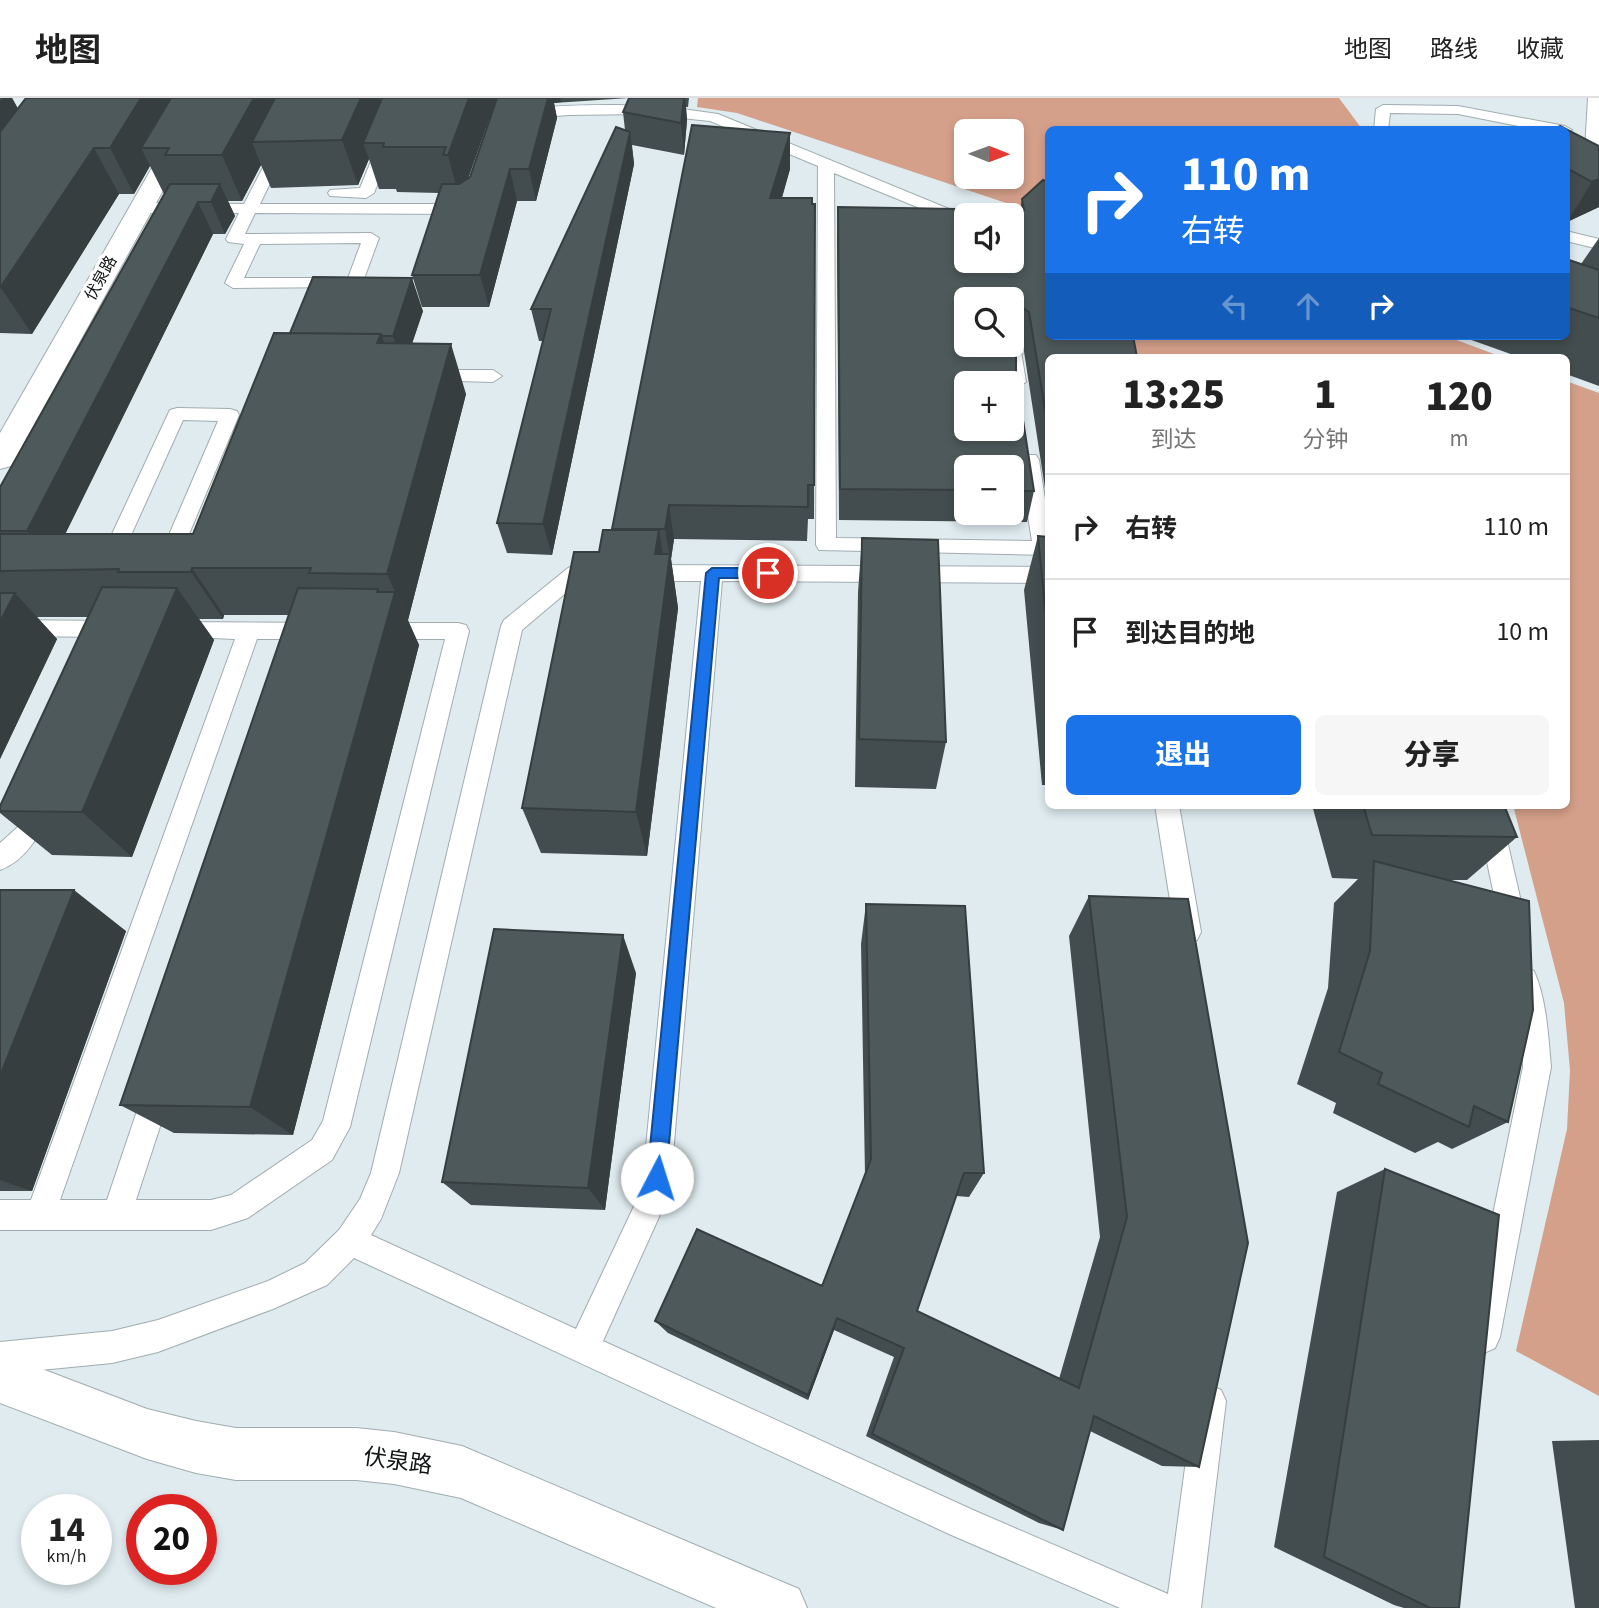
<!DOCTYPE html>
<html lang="zh">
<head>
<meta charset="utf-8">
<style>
  body { margin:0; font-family:"Source Sans 3","Noto Sans SC",sans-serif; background:#f6f6f6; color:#222; height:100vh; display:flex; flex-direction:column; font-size:26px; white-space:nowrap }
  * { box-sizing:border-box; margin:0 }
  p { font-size:23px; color:#767676 }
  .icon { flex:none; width:38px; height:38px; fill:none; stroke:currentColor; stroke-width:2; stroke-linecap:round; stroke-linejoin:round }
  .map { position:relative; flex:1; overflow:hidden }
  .drawer { position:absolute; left:1045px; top:256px; width:525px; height:455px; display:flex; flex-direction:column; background:#fff; border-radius:10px; box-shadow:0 4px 10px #0003 }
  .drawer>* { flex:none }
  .banner { position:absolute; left:1045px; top:28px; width:525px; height:214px; border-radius:10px; box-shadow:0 4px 10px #0003; background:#1a73e8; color:#fff; overflow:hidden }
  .needle { width:46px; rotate:91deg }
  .buttons { position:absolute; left:954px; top:21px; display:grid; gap:14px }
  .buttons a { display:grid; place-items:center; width:70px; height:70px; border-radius:10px; background:#fff; box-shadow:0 4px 10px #0003; font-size:35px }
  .speed { position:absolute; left:21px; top:1396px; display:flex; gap:14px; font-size:35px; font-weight:700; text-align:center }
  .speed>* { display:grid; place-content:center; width:91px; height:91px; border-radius:50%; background:#fff; box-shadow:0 4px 10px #0003; line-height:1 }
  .speed small { font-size:18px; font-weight:400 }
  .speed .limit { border:10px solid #d22; background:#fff; color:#111 }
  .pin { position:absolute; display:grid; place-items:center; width:60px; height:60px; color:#fff; margin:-30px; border:4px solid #fff; border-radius:50%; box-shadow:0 2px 7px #0007 }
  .me { position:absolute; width:77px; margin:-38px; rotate:5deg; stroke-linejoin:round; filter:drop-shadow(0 0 5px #0008) }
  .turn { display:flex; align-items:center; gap:24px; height:147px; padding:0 21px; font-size:32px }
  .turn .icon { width:91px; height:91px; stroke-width:2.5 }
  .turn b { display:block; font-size:49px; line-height:60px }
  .lanes { display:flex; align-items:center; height:66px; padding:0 21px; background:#0003; justify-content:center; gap:35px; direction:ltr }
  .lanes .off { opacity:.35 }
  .eta { display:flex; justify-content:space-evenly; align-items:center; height:119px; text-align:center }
  .eta b { font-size:42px; font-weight:800; line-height:49px }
  .button { display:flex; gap:14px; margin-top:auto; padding:14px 21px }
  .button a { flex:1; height:80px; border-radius:10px; background:#1a73e8; color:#fff; font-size:28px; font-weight:800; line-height:80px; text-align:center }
  .button a+a { background:#f6f6f6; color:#222 }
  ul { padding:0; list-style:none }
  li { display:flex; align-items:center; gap:21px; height:105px; padding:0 21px; border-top:2px solid #e0e0e0 }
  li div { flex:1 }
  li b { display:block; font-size:26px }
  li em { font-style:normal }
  header { display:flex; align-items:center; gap:42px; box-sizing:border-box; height:98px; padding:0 35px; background:#fff; border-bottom:2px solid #e0e0e0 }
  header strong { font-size:33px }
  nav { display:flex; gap:38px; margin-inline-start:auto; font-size:24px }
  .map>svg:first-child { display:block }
</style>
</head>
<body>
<header>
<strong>地图</strong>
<nav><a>地图</a><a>路线</a><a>收藏</a></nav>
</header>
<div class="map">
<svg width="1599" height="1510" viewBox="0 0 1599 1510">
  <rect width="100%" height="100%" fill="#dfebef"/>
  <path fill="#d5a08a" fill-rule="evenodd" d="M 698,0 L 1339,0 L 1362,31 L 1048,32 L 1048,119 L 737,15 L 697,9 ZM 966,33 L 1012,33 L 1012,79 L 966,79 Z
    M 1116,238 L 1446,238 L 1502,259 L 1121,259 Z
    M 1566,283 L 1599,295 L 1599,1298 L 1516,1253 L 1567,1031 L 1570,972 L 1564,905 L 1513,707 L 1566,707 Z"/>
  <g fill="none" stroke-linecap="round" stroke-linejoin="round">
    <defs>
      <path id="service" d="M 397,0 L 411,0 L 374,95 L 366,100 L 330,98 L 328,95 L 330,92 L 360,90 Z
        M 1588,0 L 1599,0 L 1599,96 L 1583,86 Z
        M 618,7 L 668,9 L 718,16 L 966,118 L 966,129 L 834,75 L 836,440 L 1032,443 L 1019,362 L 1022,357 L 1036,357 L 1039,362 L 1048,421 L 1048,457 L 819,452 L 816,447 L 818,68 L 710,23 L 643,16 L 568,17 L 523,21 L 516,17 C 529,6 598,7 618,7 Z
        M 1383,7 L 1458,8 L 1565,28 L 1572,32 L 1566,36 L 1566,32 L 1539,32 L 1458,16 L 1390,15 L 1388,32 L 1374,32 L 1376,11 Z
        M 280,46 L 287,50 L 260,106 L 466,106 L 474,111 L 466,116 L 255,115 L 245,136 L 371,135 L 379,140 L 361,189 L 233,190 L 225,185 L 244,146 L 228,144 L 226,141 L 239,115 L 141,115 L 133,110 L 141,105 L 244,106 L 273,50 ZM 361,145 L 348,180 L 244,180 L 260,146 Z
        M 1566,133 L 1599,141 L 1599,151 L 1566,143 Z
        M 1012,242 L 1020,247 L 1026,284 L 1017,290 L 1008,284 L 1002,247 L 1012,247 Z
        M 429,272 L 493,272 L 502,278 L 493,284 L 423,282 L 420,278 L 423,274 Z
        M 177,310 L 230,311 L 237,313 L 239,317 L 176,467 L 173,472 L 166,474 L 159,472 L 156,467 L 218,323 L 183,322 L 118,466 L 115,471 L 108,473 L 101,471 L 98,466 L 168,316 L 170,312 Z
        M 575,467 L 607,470 L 610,475 L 607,480 L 580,483 L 522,532 L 399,1075 L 381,1121 L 371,1137 L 576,1231 L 635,1106 L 643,1080 L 701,483 L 640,483 L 633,480 L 630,475 L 633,470 L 640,467 L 1048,469 L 1048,485 L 722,483 L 671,1080 L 659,1119 L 603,1243 L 973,1412 L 1168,1496 L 1194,1303 L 1199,1292 L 1210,1287 L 1221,1292 L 1226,1303 L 1201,1510 L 1120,1510 L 949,1436 L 354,1160 L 327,1187 L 273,1211 L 158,1254 L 112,1265 L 0,1276 L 0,1244 L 112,1233 L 158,1222 L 268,1183 L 305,1165 L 339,1132 L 360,1101 L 371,1075 L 501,528 L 504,522 L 568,470 Z
        M 0,522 L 114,523 L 122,525 L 125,531 L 122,537 L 114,539 L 0,538 Z
        M 175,524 L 317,525 L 325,527 L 328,533 L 325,539 L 317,541 L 257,541 L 60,1102 L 107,1102 L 144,992 L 148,982 L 158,978 L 168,982 L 172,992 L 136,1102 L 211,1102 L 231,1097 L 312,1042 L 323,1023 L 445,541 L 381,541 L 373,539 L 370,533 L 373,527 L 381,525 L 458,525 L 466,527 L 469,533 L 350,1029 L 332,1062 L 248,1120 L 211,1132 L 0,1132 L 0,1102 L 31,1102 L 235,541 L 167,538 L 164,532 L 167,526 Z
        M 42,697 L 50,700 L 54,707 C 42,732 28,762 0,772 L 0,745 L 21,726 L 34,700 Z
        M 1155,707 L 1179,707 L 1201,834 L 1197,842 L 1188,846 L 1179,842 L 1175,834 Z
        M 1475,707 L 1499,707 L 1527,830 L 1523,838 L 1514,842 L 1505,838 L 1501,830 Z
        M 1525,870 L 1534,873 C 1547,903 1548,937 1551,969 L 1500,1239 L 1495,1250 L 1484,1255 L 1473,1250 L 1468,1239 L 1523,969 L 1521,924 L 1512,882 L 1516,873 Z"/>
      <path id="minor" d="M 192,0 L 214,0 L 15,361 L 11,368 L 0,371 L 0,335 Z
        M 0,1255 L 147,1311 L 196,1323 L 236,1330 L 356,1330 L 394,1334 L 462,1348 L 799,1491 L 807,1510 L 716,1510 L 461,1400 L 394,1386 L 356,1382 L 236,1382 L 196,1375 L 147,1361 L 0,1305 Z"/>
    </defs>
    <use href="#service" stroke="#a0acaf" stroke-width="2"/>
    <use href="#minor" stroke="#a0acaf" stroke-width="2"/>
    <use href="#service" fill="#fff" fill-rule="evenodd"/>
    <use href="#minor" fill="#fff" fill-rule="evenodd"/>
  </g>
  <path fill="#434d4f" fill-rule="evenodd" d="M 0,0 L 12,0 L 18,11 L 26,0 L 689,0 L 688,9 L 686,9 L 687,22 L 684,57 L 632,47 L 634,66 L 552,457 L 507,455 L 497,425 L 543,243 L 539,243 L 531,211 L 625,32 L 623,14 L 629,0 L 554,5 L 557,20 L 536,103 L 517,103 L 489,209 L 422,209 L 412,177 L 439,95 L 397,94 L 396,91 L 379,91 L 369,61 L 358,87 L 271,90 L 261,67 L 242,103 L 228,103 L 235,118 L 225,136 L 213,136 L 65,436 L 193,436 L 290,235 L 423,213 L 412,245 L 466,296 L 408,522 L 419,547 L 293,1037 L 174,1035 L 120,1007 L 289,517 L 224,517 L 223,521 L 199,521 L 214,542 L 132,759 L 52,757 L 0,715 L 0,708 L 89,519 L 37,519 L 57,541 L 0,661 L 0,389 L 164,96 L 150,68 L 134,96 L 119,96 L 32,236 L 0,235 ZM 490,20 L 470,79 L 468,81 L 489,21 Z
    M 1566,32 L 1599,48 L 1599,109 L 1567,124 L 1566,123 Z
    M 790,35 L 790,71 L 782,100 L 815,106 L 814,421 L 808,421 L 807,443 L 674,441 L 671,461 L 678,510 L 647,758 L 541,755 L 522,710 L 599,454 L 612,432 Z
    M 1022,101 L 1048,259 L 1048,410 L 1023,247 L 1012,240 L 1012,201 L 966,201 L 1016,277 L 1034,393 L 1027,424 L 839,422 L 837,142 L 838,109 L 1020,111 ZM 966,117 L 1012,117 L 1012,163 L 1006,163 L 1008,171 L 1000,171 ZM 966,369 L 1012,369 L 1012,415 L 966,415 Z
    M 1599,140 L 1599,288 L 1566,276 L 1566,259 L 1519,259 L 1463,239 L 1566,238 L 1566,161 L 1581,166 Z
    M 1038,438 L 1048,439 L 1048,687 L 1042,687 L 1024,492 Z
    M 862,440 L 946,644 L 936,691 L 855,689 L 858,494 Z
    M 1312,707 L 1504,707 L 1517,739 L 1467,782 L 1446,782 L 1508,1024 L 1452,1051 L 1438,1044 L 1415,1055 L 1333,1015 L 1336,1005 L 1297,986 L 1328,890 L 1334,805 L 1358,781 L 1332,780 Z
    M 0,792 L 126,833 L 32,1093 L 0,1093 Z
    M 1089,798 L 1199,1369 L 1162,1368 L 1090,1333 L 1063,1432 L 1039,1425 L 866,1338 L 894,1259 L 834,1232 L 808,1302 L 668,1235 L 655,1223 L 822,1188 L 865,1077 L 861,846 L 866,806 L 984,1075 L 969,1099 L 956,1098 L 917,1213 L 1059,1281 L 1100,1139 L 1069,838 Z
    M 636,875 L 605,1112 L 471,1107 L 442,1084 Z
    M 1385,1071 L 1459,1510 L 1404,1510 L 1394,1507 L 1274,1449 L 1337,1094 Z
    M 1599,1342 L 1599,1510 L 1575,1510 L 1552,1343 Z"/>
  <path fill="#373e40" d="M 3,0 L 12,0 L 34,39 L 0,93 L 0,3 Z
    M 141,0 L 189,0 L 141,50 L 150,68 L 134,96 L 110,50 Z
    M 254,0 L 290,0 L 252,44 L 261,67 L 242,103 L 222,57 Z
    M 361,0 L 394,0 L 363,45 L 369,61 L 358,87 L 342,42 Z
    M 469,0 L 560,0 L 561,4 L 554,5 L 557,20 L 536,103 L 516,12 L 489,21 L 460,103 L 448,57 Z
    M 684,0 L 685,0 L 687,22 L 684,57 L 681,25 Z
    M 630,34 L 634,66 L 552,457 L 543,426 Z
    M 790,35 L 790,71 L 771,136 L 770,100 Z
    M 94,50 L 119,96 L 32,236 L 1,190 Z
    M 510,71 L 517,103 L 489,209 L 480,177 Z
    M 1599,81 L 1599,109 L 1567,124 L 1592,84 Z
    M 220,86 L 235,118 L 225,136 L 211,104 Z
    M 198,104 L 213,136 L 52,463 L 27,433 Z
    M 412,180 L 423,213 L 404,270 L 393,238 Z
    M 1018,207 L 1012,239 L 1012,233 L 1015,212 Z
    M 381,236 L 399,286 L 377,245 Z
    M 451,246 L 466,296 L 408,522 L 387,476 Z
    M 669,407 L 674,441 L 671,461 L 678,510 L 647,758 L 636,714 L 655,456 L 659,432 L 667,483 L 670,460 L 665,431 Z
    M 192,470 L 224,517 L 223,521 L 191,474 Z
    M 177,490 L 214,542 L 132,759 L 82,714 Z
    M 378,491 L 389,515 L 395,494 L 419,547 L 293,1037 L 250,1009 Z
    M 15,495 L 57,541 L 0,661 L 0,524 Z
    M 74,792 L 126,833 L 32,1093 L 0,1082 L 0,978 Z
    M 623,837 L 636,875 L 605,1112 L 588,1090 Z
    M 837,1220 L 834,1232 L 808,1302 L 808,1297 Z"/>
  <path fill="#4e595c" stroke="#373e40" stroke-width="2" fill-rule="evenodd" d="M 26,0 L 141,0 L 110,50 L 94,50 L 0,190 L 0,34 Z
    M 171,0 L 254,0 L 222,57 L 165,57 L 169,50 L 141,50 Z
    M 275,0 L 361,0 L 342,42 L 252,44 Z
    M 382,0 L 469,0 L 448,57 L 443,57 L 446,49 L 383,49 L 384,45 L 363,45 Z
    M 497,0 L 548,0 L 529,71 L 510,71 L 480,177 L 412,177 L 442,86 L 459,86 L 470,79 Z
    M 629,0 L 684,0 L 681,25 L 623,14 Z
    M 692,27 L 790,35 L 770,100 L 812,100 L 812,106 L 815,106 L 814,387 L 808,387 L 808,409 L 669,407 L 665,431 L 612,431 Z
    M 1560,28 L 1599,48 L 1599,81 L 1592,84 L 1566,70 L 1566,32 L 1551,32 Z
    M 616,29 L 630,34 L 543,426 L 497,425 L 551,211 L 531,211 Z
    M 1043,82 L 1048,84 L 1048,238 L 1133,238 L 1137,259 L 1048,259 L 1048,329 L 1029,214 L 1018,207 L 1015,212 L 1012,212 L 1012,201 L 966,201 L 966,247 L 1011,247 L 1012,253 L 1016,255 L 1016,277 L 1034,393 L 1012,393 L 1012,369 L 966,369 L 966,392 L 840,391 L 838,109 L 1024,112 L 1022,101 ZM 966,117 L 1012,117 L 1012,128 L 1021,170 L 1018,172 L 1000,171 L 998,163 L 966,163 ZM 966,285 L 1012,285 L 1012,331 L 966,331 Z
    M 170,86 L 220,86 L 211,104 L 198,104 L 27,433 L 0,433 L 0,389 Z
    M 1566,161 L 1599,172 L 1599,220 L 1566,209 Z
    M 313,179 L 412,180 L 393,238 L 382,238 L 381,236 L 290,235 Z
    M 274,235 L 381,236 L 377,245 L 451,246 L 387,476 L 309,475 L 311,470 L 192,470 L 191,474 L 118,474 L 119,471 L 0,473 L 0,436 L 193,436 Z
    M 603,432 L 659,432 L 655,456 L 670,456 L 636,714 L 522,710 L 574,454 L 599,454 Z
    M 1038,438 L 1048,439 L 1048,539 Z
    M 862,440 L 938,442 L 946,644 L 859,641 Z
    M 102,489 L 177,490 L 82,714 L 0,713 L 0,708 Z
    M 298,490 L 378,491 L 377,494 L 395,494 L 250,1009 L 120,1007 Z
    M 0,495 L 15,495 L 0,524 Z
    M 1363,707 L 1504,707 L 1517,739 L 1372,737 Z
    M 1374,763 L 1529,803 L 1533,912 L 1508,1024 L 1474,1008 L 1469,1029 L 1378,986 L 1382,975 L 1339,954 L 1370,853 Z
    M 0,792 L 74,792 L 0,978 Z
    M 1089,798 L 1188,801 L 1248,1145 L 1199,1369 L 1094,1318 L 1063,1432 L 872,1336 L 904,1250 L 837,1220 L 808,1297 L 655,1223 L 697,1131 L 822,1188 L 871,1061 L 866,806 L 965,808 L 984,1075 L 964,1075 L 917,1213 L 1079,1290 L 1127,1119 Z
    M 494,831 L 623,837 L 588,1090 L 442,1084 Z
    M 1385,1071 L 1499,1117 L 1459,1510 L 1430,1510 L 1324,1459 Z"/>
  <path fill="#1a73e8" stroke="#114b97" stroke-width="2" d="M 712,470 L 768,470 L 775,475 L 768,480 L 719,480 L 666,1080 L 663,1086 L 657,1089 L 650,1086 L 647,1080 L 706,475 Z"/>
  <g text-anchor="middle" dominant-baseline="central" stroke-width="7" stroke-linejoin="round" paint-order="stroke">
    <g font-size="16" fill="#101415" stroke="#fff">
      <text transform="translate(101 180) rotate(-61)">伏泉路</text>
    </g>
    <g font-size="23" fill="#101415" stroke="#fff">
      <text transform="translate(398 1363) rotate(8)">伏泉路</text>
    </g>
  </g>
</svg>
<div class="buttons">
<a><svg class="needle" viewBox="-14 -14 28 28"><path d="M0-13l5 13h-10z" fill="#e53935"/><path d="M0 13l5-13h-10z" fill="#767676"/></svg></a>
<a><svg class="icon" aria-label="sound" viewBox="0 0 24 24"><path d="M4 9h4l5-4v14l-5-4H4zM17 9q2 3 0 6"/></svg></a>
<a><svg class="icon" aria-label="search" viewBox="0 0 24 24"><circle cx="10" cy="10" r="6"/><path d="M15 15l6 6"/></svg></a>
<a>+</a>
<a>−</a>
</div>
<div class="speed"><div>14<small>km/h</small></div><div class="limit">20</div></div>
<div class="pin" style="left:768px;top:475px;background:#d93025"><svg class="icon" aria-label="arrive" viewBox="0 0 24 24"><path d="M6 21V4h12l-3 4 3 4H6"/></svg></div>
<svg class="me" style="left:657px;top:1080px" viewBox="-20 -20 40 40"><circle r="19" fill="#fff"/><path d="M0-13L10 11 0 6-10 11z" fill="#1a73e8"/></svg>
<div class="banner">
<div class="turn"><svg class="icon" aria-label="right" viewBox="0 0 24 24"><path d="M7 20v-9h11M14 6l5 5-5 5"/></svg><div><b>110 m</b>右转</div></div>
<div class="lanes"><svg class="icon off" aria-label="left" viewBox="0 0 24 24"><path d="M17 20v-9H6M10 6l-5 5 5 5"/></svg><svg class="icon off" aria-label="ahead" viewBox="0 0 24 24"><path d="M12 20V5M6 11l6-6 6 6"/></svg><svg class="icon" aria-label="right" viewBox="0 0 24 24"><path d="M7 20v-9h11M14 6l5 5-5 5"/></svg></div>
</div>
<section class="drawer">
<div class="eta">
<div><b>13:25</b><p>到达</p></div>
<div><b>1</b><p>分钟</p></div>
<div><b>120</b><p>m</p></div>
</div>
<ul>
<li><svg class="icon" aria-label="right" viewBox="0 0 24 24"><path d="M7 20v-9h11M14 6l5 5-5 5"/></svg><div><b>右转</b></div><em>110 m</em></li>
<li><svg class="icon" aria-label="arrive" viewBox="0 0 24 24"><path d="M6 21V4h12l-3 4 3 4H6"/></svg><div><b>到达目的地</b></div><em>10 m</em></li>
</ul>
<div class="button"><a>退出</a><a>分享</a></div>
</section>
</div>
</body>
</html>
